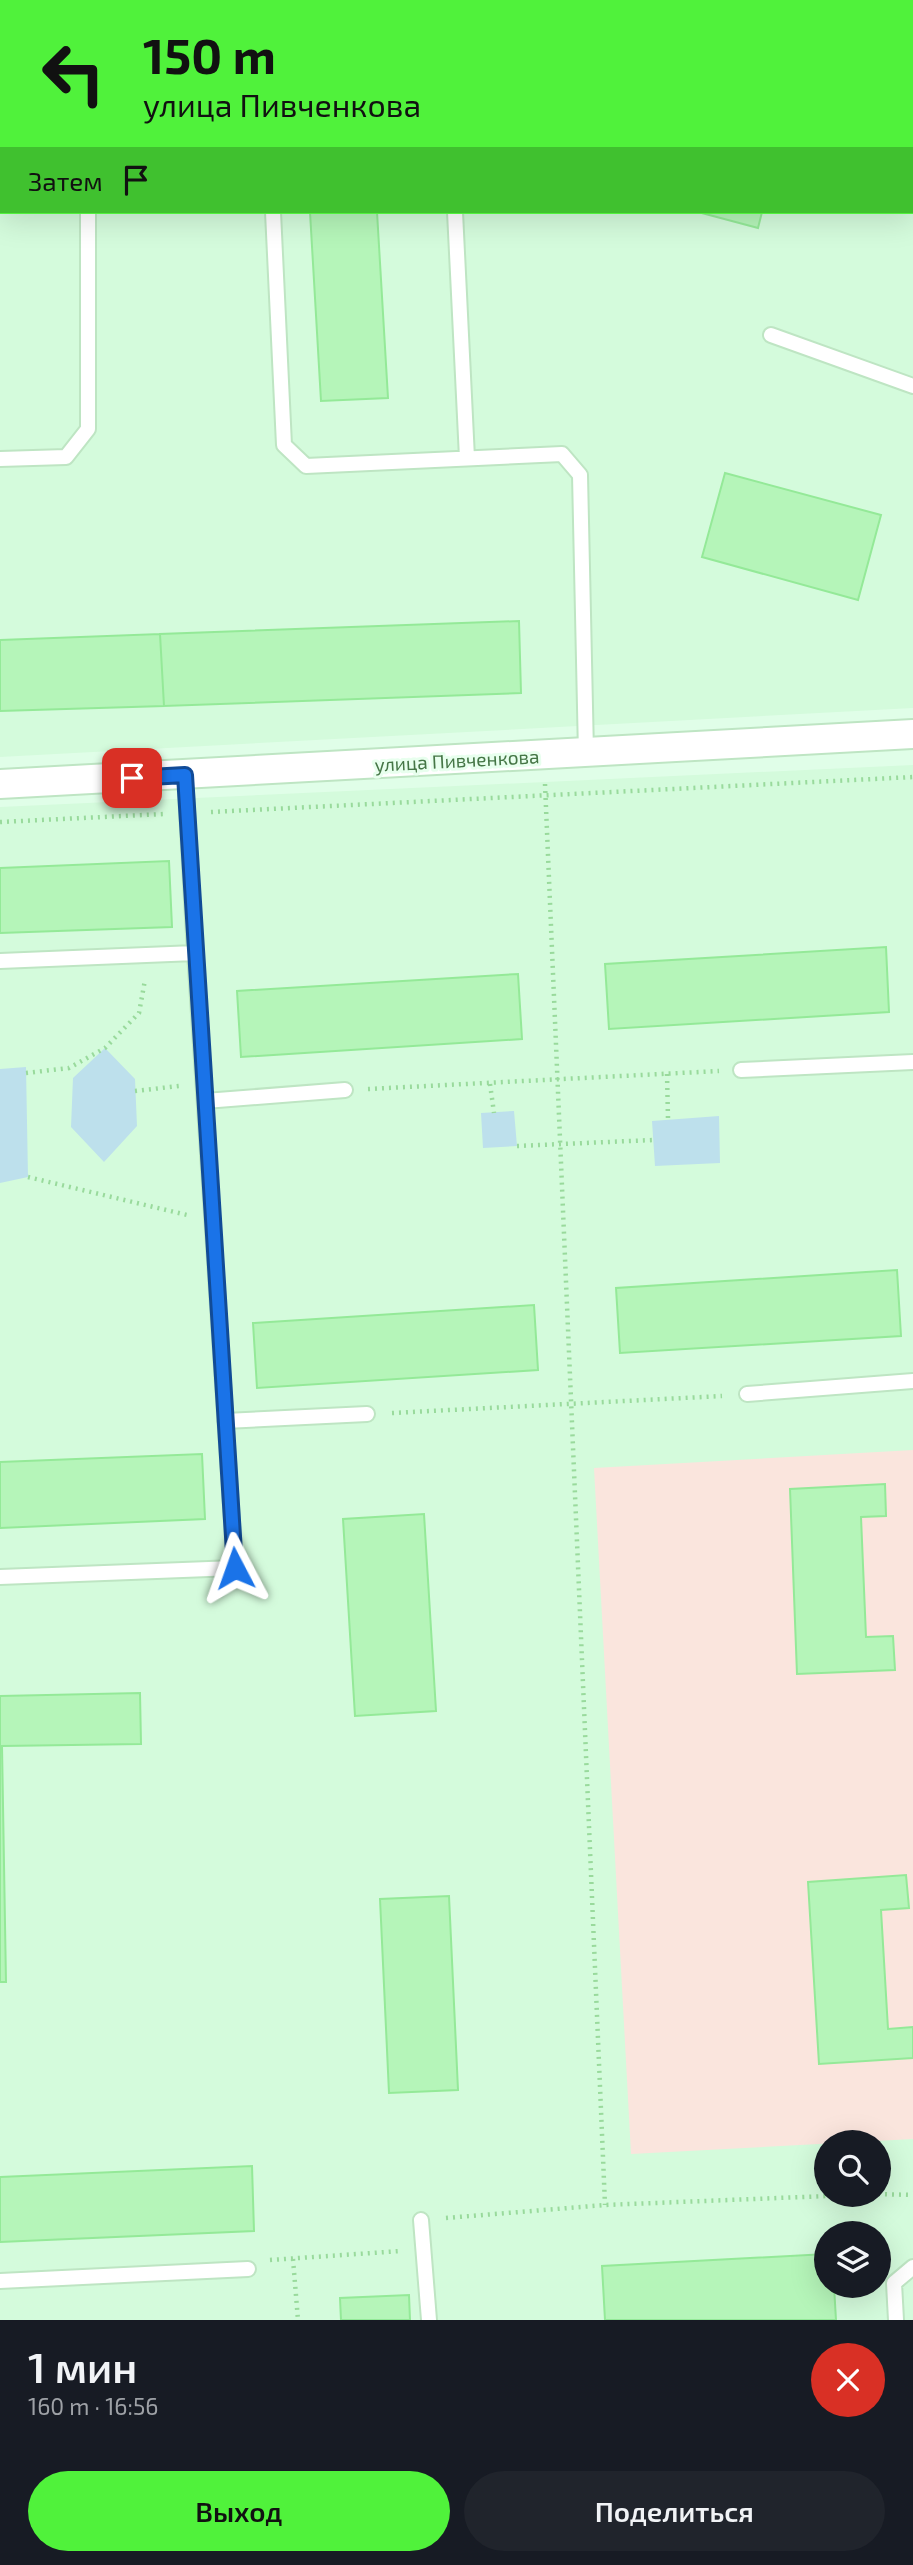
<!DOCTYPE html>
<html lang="ru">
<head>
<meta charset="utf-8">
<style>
  body { margin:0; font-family:"Exo 2",sans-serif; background:#20242c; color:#f1f3f6; height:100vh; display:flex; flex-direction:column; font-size:26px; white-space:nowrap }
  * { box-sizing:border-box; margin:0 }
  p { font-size:23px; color:#9ea1a6 }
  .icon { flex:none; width:38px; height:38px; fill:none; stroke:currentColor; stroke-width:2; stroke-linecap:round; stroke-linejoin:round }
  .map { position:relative; height:2320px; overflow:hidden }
  .side { display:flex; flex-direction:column; background:#171b24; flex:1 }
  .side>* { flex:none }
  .top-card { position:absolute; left:0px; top:0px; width:914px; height:214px; box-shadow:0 7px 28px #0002; background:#50f23b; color:#111; overflow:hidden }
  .tools { position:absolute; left:814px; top:2130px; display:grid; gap:14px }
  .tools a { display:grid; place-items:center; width:77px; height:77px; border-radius:50%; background:#171b24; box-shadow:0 7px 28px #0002; font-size:35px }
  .pin { position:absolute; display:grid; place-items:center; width:60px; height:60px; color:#fff; margin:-30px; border-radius:14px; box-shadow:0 4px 10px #0006 }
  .me { position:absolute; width:77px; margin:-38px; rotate:356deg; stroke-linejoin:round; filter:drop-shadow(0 0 5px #0008) }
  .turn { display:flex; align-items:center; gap:24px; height:147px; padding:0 28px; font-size:32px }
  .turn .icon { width:91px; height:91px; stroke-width:2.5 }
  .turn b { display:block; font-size:49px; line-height:60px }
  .then { display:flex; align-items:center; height:66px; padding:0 28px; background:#0003; gap:14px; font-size:26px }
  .round { display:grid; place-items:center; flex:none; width:74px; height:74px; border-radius:37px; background:#20242c }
  .headline { display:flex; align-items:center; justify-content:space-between; height:119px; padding:0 28px }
  h1 { font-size:42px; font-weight:600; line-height:52px }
  .action { display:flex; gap:14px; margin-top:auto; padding:14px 28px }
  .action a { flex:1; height:80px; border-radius:42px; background:#50f23b; color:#111; font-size:28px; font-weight:600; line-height:80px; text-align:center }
  .action a+a { background:#20242c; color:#f1f3f6 }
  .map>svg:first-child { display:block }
</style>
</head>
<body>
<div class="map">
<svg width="913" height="2320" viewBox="0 0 913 2320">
  <rect width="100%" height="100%" fill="#e0fee8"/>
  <path fill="#d4fbdc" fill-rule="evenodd" d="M 0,0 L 913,0 L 913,708 L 0,757 ZM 2,2 L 912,2 L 912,212 L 2,212 Z
    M 913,765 L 913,2320 L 0,2320 L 0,807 ZM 826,2142 L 878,2142 L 878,2194 L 826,2194 ZM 826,2233 L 878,2233 L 878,2286 L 826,2286 Z"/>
  <path fill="#fae5dd" d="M 913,1450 L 913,2139 L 631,2154 L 594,1468 Z"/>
  <path fill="#bde0ec" d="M 105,1048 L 135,1079 L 137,1126 L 104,1162 L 71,1127 L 73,1078 Z
    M 26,1067 L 28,1177 L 0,1183 L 0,1069 Z
    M 514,1111 L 517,1146 L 483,1148 L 481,1113 Z
    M 719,1116 L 720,1163 L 655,1166 L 652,1121 Z"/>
  <path fill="#b5f5b9" stroke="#94e998" stroke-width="2" d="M 298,0 L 365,0 L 365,2 L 298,2 Z
    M 310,212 L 377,212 L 388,398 L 321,401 Z
    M 698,212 L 762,212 L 758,228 Z
    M 725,473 L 881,515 L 858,600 L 702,557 Z
    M 519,621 L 521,693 L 164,706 L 160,634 Z
    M 160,634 L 164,706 L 0,711 L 0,640 Z
    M 169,861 L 172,927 L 0,933 L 0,868 Z
    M 886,947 L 889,1012 L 609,1029 L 605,964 Z
    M 518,974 L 522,1039 L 241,1057 L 237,991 Z
    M 897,1270 L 901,1336 L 620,1353 L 616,1288 Z
    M 534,1305 L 538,1370 L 257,1388 L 253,1323 Z
    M 202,1454 L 205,1519 L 0,1528 L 0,1462 Z
    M 885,1484 L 886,1516 L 861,1517 L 866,1637 L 893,1636 L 895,1670 L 797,1674 L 790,1489 Z
    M 424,1514 L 436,1711 L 355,1716 L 343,1519 Z
    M 140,1693 L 141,1744 L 2,1746 L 6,1982 L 0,1982 L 0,1696 Z
    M 906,1875 L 909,1908 L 881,1910 L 888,2029 L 913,2027 L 913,2058 L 819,2064 L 808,1882 Z
    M 449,1896 L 458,2090 L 389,2093 L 380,1899 Z
    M 252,2166 L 254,2231 L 0,2242 L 0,2177 Z
    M 826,2254 L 826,2286 L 834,2286 L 836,2320 L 605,2320 L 602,2266 Z
    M 409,2295 L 410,2320 L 341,2320 L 340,2298 Z"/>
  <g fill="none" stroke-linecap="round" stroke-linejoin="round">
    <defs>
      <path id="lane" d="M 263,0 L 263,2
        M 725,0 L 725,2
        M 451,2 L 451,0
        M 903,2 L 905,0
        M 0,161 L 2,161
        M 912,190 L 913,192
        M 273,212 L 284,445 L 306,466 L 562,454 L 580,475 L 586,753
        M 455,212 L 467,458
        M 771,335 L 913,386
        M 0,459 L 66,457 L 88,429 L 88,212
        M 0,961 L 195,953 L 185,775
        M 741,1070 L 913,1062
        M 205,1101 L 345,1090
        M 747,1394 L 913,1381
        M 225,1421 L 367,1414
        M 0,1577 L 235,1568 L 195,953
        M 421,2220 L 429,2320
        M 0,2281 L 248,2269
        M 896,2320 L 894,2283 L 913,2267"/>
      <path id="street" d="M 0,784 L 913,734"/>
    </defs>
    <use href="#lane" stroke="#bee5c3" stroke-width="18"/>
    <use href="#street" stroke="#bee5c3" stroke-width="32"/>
    <path stroke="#99da9c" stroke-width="4.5" stroke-dasharray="2 5" stroke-linecap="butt" d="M 545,784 L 605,2205
      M 211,812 L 913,777
      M 0,822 L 164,814
      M 26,1073 L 69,1068 L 105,1048 L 139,1013 L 145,980
      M 667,1074 L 668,1119
      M 490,1084 L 494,1113
      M 368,1089 L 719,1071
      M 135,1091 L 179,1086
      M 517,1146 L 653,1140
      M 28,1177 L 187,1215
      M 392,1413 L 722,1396
      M 878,2194 L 913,2195
      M 446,2218 L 605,2205 L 877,2194
      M 293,2259 L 298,2320
      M 270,2260 L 401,2251"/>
    <use href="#lane" stroke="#fff" stroke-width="14"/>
    <use href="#street" stroke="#fff" stroke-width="28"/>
  </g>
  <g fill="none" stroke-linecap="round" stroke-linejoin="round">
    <defs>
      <path id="route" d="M 132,778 L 185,775 L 235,1568"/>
    </defs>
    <use href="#route" stroke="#114b97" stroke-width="18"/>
    <use href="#route" stroke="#1a73e8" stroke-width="12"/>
  </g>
  <g text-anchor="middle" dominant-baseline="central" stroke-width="6" stroke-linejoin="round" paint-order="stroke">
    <g font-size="19" fill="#457646" stroke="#e8ffee">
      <text transform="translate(457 760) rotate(-3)">улица Пивченкова</text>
    </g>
  </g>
</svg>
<div class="tools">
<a><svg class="icon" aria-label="search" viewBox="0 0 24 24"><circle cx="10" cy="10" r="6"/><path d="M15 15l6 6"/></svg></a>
<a><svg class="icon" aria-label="layers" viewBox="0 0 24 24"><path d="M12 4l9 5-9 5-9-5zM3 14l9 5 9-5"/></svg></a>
</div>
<div class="pin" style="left:132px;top:778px;background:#d93025"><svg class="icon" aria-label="arrive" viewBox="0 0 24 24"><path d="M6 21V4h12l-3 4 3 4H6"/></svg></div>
<svg class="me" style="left:235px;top:1568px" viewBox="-20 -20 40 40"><path d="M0-17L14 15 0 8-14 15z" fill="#1a73e8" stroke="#fff" stroke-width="4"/></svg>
<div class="top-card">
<div class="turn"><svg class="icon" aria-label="left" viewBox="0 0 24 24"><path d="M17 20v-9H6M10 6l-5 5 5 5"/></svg><div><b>150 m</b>улица Пивченкова</div></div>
<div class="then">Затем<svg class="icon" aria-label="arrive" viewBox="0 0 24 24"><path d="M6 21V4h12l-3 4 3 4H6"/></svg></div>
</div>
</div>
<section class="side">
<div class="headline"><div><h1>1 мин</h1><p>160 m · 16:56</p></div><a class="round" style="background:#d93025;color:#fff"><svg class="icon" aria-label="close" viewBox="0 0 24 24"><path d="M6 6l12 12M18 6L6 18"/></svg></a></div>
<div class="action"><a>Выход</a><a>Поделиться</a></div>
</section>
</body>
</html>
